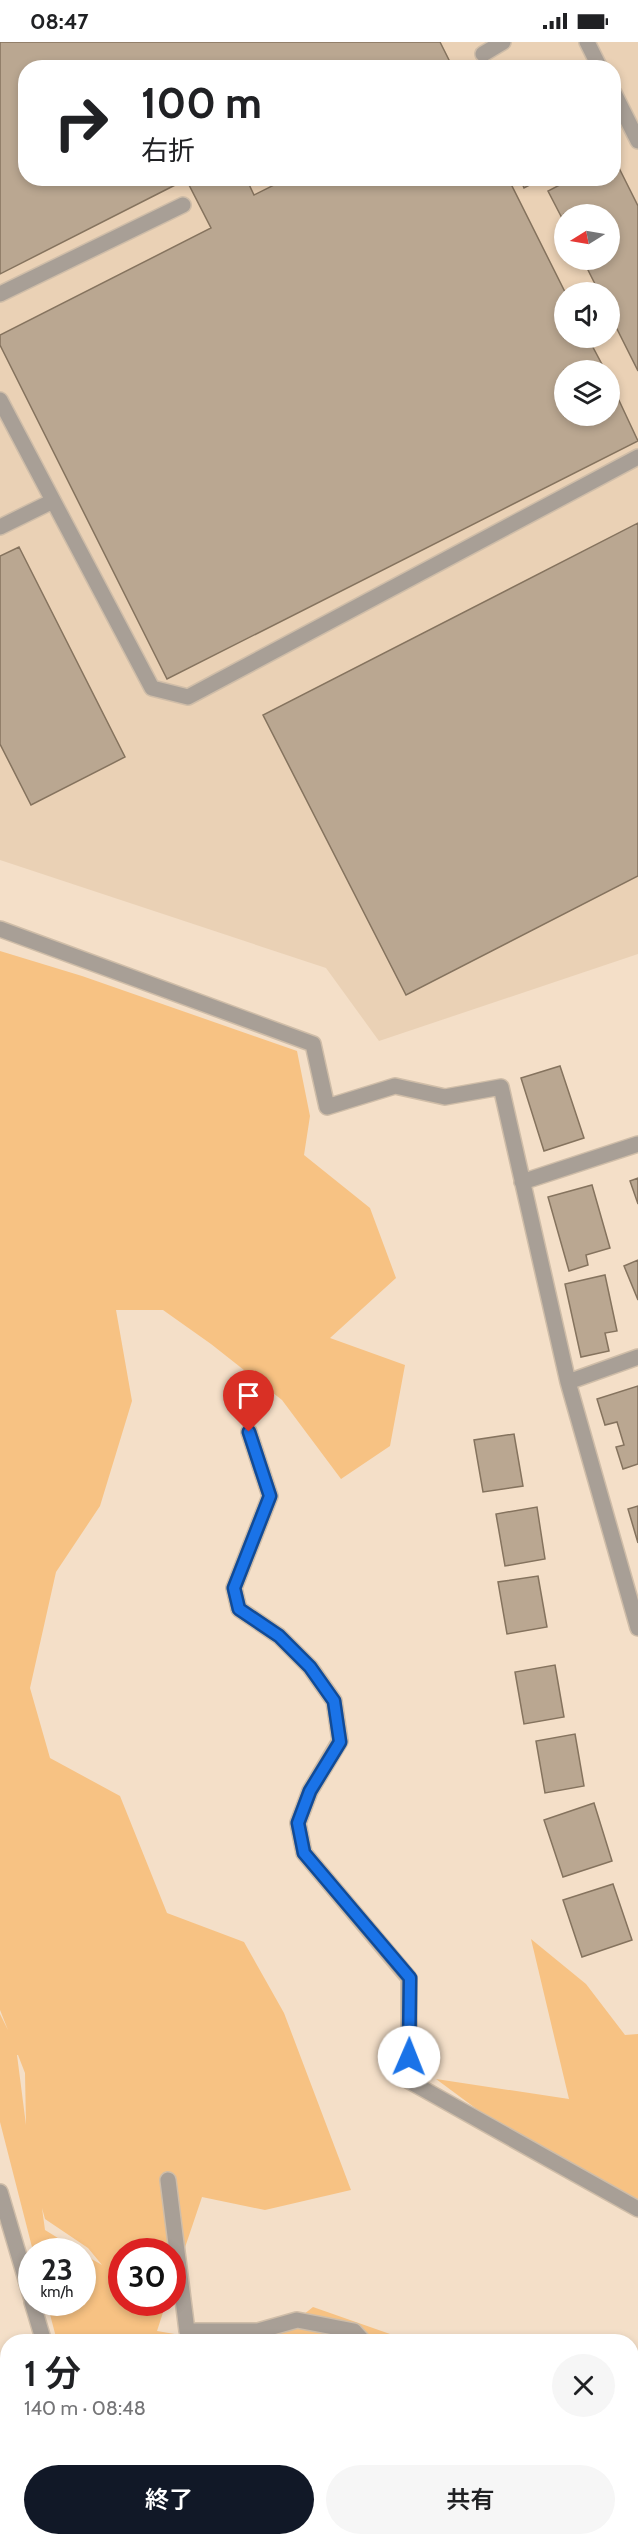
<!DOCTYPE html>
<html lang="ja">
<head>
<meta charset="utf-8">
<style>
  body { margin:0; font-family:Cabin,"Noto Sans JP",sans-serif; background:#f6f6f6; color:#202124; height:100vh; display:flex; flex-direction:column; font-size:22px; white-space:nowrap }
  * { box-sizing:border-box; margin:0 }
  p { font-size:20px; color:#757577 }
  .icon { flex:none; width:33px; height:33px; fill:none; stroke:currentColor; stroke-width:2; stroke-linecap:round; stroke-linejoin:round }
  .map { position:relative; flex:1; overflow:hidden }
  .panel { position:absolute; left:0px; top:2292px; width:639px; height:212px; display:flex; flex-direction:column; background:#fff; border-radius:24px 24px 0 0; box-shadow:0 3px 9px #0003 }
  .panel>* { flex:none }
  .top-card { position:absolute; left:18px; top:18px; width:603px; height:126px; border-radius:24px; box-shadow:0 3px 9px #0003; background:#fff; color:#202124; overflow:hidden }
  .needle { width:39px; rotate:259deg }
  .controls { position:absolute; left:554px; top:162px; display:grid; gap:12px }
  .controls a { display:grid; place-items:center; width:66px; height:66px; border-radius:50%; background:#fff; box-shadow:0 3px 9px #0003; font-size:30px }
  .speed { position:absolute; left:18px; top:2196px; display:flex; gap:12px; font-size:30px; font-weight:700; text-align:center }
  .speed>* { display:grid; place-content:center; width:78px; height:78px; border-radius:50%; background:#fff; box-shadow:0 3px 9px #0003; line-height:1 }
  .speed small { font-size:15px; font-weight:400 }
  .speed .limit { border:9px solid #d22; background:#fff; color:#111 }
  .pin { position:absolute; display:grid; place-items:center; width:51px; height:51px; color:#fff; margin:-62px -26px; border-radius:50% 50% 50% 0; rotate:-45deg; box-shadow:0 0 6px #0007 }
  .pin .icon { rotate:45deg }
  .me { position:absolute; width:66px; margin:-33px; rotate:1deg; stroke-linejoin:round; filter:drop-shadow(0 0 4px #0008) }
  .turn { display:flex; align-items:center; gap:21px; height:126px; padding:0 24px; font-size:27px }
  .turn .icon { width:78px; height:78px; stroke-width:2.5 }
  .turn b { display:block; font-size:42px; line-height:51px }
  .round { display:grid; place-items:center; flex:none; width:63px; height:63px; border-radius:32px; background:#f6f6f6 }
  .summary { display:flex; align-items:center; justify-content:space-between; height:102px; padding:0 24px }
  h1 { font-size:36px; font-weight:600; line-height:45px }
  .cta { display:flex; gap:12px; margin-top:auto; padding:12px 24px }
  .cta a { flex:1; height:69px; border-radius:36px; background:#111827; color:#fff; font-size:24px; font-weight:600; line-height:69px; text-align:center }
  .cta a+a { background:#f6f6f6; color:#202124 }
  .status { display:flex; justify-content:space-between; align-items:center; height:42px; padding:0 30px; background:#fff; direction:ltr }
  .status svg { height:16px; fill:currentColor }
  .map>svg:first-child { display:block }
</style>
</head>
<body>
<div class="status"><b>08:47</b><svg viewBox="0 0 49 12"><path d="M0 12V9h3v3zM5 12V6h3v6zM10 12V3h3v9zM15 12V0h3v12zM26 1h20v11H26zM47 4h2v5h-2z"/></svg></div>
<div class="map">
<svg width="638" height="2503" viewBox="0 0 638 2503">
  <rect width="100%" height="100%" fill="#f4dfc8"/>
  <path fill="#ead1b5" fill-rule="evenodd" d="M 0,0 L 638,0 L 638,912 L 379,999 L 326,926 L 0,818 ZM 26,26 L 614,26 L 614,136 L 26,136 ZM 564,172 L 609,172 L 609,218 L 564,218 ZM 564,250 L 609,250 L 609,296 L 564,296 ZM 564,328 L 609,328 L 609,374 L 564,374 Z"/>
  <path fill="#f7c283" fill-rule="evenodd" d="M 0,909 L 82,934 L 297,1009 L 310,1074 L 304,1113 L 370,1166 L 396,1236 L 330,1296 L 405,1323 L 390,1404 L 341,1437 L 282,1358 L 211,1302 L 163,1268 L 116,1268 L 132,1359 L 100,1464 L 56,1530 L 30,1646 L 50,1716 L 120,1754 L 167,1871 L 244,1900 L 284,1971 L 351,2148 L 265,2168 L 202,2155 L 173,2241 L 172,2210 L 122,2210 L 122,2260 L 166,2261 L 157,2289 L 216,2299 L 57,2299 L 47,2261 L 82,2260 L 83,2212 L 102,2223 L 88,2206 L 45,2177 L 42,2166 L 45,2188 L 79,2209 L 33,2209 L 0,2080 L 0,1972 L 8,1988 L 0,1968 ZM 18,2013 L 25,2031 L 26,2083 L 17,2013 Z
    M 531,1897 L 586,1942 L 625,1993 L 638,1992 L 638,2167 L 532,2108 L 436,2037 L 569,2057 Z
    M 313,2265 L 410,2299 L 269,2300 Z
    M 632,2448 L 638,2457 L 638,2503 L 471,2503 L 454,2496 L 632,2496 Z"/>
  <path fill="#baa791" stroke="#85735e" stroke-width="1.5" d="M 0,0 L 440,0 L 453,26 L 26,26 L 26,136 L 189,136 L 0,232 Z
    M 614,116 L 638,164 L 638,329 L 609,271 L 609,250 L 599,250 L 583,218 L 609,218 L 609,172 L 564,172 L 564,180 L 548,149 L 573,136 L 614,136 Z
    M 193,136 L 246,136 L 254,153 L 288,136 L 508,136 L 565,250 L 564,296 L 588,296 L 605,328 L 564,328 L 564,374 L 609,374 L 609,337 L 638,399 L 167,637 L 0,303 L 0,293 L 211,186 L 187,139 Z
    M 520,136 L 543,136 L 524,146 Z
    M 638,481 L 638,834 L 406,953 L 263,673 Z
    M 19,505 L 125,715 L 31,763 L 0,702 L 0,514 Z
    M 560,1024 L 584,1096 L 544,1109 L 521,1036 Z
    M 638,1136 L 638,1162 L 630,1139 Z
    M 592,1143 L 610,1206 L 586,1213 L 588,1223 L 569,1229 L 548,1155 Z
    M 638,1218 L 638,1258 L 624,1224 Z
    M 605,1233 L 617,1289 L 605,1291 L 609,1309 L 581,1315 L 565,1242 Z
    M 638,1344 L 638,1422 L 623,1427 L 616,1405 L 624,1403 L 617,1380 L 605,1383 L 597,1357 Z
    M 514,1392 L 523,1444 L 483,1450 L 474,1398 Z
    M 638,1464 L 638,1501 L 628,1467 Z
    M 537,1465 L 545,1517 L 505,1524 L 496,1472 Z
    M 538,1534 L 547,1585 L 507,1592 L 498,1540 Z
    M 555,1623 L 564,1675 L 524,1682 L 515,1630 Z
    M 575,1692 L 584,1744 L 545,1751 L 536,1699 Z
    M 594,1761 L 612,1819 L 563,1835 L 544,1778 Z
    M 613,1842 L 632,1898 L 582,1915 L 563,1858 Z
    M 4,2374 L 8,2395 L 8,2426 L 0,2427 L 0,2375 Z
    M 7,2454 L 8,2496 L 14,2496 L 16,2503 L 0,2503 L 0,2455 Z
    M 126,2496 L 201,2496 L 202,2503 L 127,2503 Z
    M 311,2496 L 370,2496 L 371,2503 L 295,2503 L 311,2501 Z"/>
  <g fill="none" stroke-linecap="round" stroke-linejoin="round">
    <defs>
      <path id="service" d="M 587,0 L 600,26
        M 483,12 L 503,0
        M 614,51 L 638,99
        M 0,252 L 183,163
        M 0,358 L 152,646 L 188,655 L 638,415
        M 0,485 L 53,459
        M 168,2138 L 187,2289 L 258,2289 L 297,2278 L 354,2289 L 364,2300
        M 632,2392 L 638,2396"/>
      <path id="minor" d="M 0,887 L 313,1002 L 327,1065 L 395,1044 L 445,1055 L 501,1045 L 568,1340 L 638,1586
        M 522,1140 L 638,1102
        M 568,1340 L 638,1315
        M 249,1390 L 270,1454 L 234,1546 L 239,1567 L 279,1594 L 310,1625 L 334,1659 L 340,1699 L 310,1749 L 298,1781 L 304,1811 L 409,1936 L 409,2039 L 638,2167
        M 0,2150 L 32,2258
        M 32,2260 L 44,2300
        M 81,2496 L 82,2503"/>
    </defs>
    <use href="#service" stroke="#cfbda8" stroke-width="18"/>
    <use href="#minor" stroke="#cfbda8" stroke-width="18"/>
    <use href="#service" stroke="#a89f96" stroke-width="15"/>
    <use href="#minor" stroke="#a89f96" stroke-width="15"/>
  </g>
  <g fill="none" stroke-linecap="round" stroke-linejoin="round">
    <defs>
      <path id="route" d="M 249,1390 L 270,1454 L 234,1546 L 239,1567 L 279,1594 L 310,1625 L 334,1659 L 340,1700 L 310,1749 L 298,1781 L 304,1811 L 410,1936 L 409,2015"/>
    </defs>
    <use href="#route" stroke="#114b97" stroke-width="15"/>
    <use href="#route" stroke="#1a73e8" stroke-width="10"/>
  </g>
</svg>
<div class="controls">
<a><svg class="needle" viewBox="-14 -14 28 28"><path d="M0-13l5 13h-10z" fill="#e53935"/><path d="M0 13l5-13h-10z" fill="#757577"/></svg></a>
<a><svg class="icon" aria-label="sound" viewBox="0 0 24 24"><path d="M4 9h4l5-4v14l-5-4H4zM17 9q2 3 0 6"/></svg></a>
<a><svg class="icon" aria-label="layers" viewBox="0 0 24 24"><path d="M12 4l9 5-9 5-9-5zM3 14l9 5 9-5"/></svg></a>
</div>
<div class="speed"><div>23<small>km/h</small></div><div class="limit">30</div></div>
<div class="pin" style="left:249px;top:1390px;background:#d93025"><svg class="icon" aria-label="arrive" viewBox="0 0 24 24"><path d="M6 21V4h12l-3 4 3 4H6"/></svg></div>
<svg class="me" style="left:409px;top:2015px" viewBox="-20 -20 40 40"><circle r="19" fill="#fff"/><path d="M0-13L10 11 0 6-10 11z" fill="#1a73e8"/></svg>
<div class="top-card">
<div class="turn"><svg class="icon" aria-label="right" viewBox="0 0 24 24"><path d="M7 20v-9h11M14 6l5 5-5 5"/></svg><div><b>100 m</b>右折</div></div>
</div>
<section class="panel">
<div class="summary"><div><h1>1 分</h1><p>140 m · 08:48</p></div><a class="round"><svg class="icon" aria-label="close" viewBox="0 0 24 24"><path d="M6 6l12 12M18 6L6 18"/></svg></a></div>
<div class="cta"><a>終了</a><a>共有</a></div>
</section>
</div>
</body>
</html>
